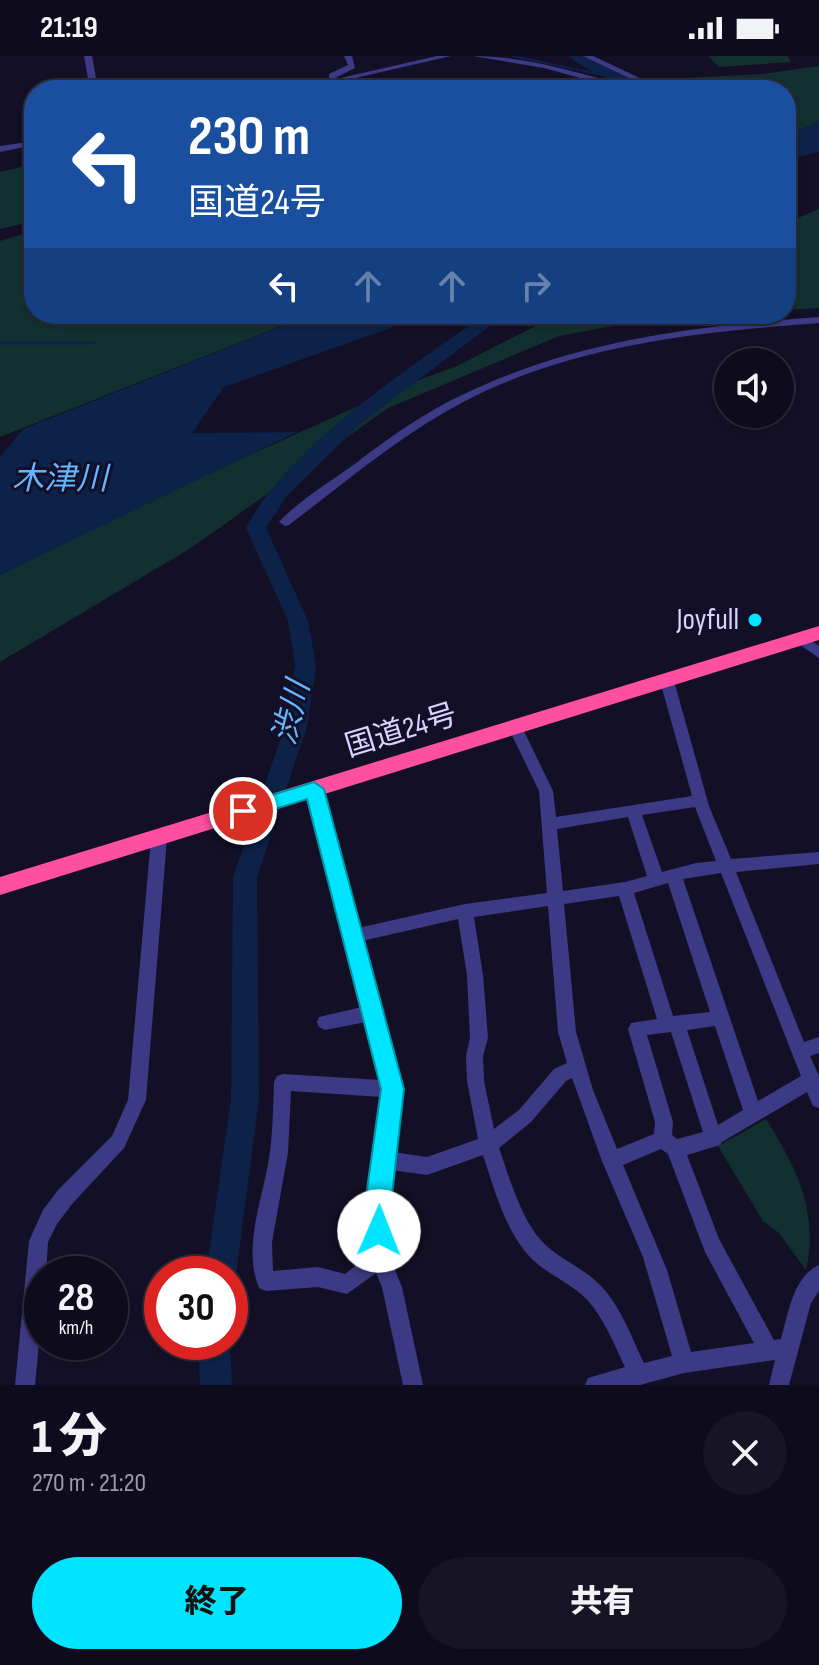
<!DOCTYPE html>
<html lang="ja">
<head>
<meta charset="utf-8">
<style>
  body { margin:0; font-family:"Sofia Sans Condensed","Noto Sans JP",sans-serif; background:#171425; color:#f1f3f6; height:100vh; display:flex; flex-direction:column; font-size:30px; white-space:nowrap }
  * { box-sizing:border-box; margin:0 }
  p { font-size:26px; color:#9b9ba3 }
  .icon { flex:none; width:44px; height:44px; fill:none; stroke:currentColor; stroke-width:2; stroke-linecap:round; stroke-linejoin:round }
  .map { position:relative; height:1329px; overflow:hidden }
  .details { display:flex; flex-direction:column; background:#0e0b1c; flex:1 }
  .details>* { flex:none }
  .hud { position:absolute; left:24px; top:24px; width:772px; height:244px; border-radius:32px; box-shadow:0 2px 6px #0004,0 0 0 2px #2e2b3b; background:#1a4fa0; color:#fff; overflow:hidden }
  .buttons { position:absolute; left:714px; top:292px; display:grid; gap:16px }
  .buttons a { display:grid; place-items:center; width:80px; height:80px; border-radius:50%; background:#0e0b1c; box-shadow:0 2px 6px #0004,0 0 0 2px #2e2b3b; font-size:40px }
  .speed { position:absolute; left:24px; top:1200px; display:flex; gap:16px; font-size:40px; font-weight:700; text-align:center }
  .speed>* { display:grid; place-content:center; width:104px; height:104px; border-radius:50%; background:#0e0b1c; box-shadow:0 2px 6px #0004,0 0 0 2px #2e2b3b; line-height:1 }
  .speed small { font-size:20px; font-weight:400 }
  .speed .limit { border:12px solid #d22; background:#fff; color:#111 }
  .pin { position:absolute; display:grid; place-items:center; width:68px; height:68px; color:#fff; margin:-34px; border:4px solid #fff; border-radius:50%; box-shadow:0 2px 8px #0007 }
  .me { position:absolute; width:88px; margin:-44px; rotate:1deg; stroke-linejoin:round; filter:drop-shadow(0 0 6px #0008) }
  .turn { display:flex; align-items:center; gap:28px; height:168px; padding:0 32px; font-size:36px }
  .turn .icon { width:104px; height:104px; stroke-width:2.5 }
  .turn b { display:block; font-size:56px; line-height:68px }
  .lanes { display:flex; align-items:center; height:76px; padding:0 32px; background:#0003; justify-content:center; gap:40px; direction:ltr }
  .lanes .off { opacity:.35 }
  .round { display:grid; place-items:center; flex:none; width:84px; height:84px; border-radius:42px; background:#171425 }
  .summary { display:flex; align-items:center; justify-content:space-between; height:136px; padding:0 32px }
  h1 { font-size:48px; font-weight:800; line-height:60px }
  .button { display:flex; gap:16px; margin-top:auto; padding:16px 32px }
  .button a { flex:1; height:92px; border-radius:48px; background:#00e5ff; color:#111; font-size:32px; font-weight:800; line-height:92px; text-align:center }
  .button a+a { background:#171425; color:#f1f3f6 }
  .status { display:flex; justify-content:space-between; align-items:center; height:56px; padding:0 40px; background:#0e0b1c; direction:ltr }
  .status svg { height:22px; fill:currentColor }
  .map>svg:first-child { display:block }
</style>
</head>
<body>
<div class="status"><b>21:19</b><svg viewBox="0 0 49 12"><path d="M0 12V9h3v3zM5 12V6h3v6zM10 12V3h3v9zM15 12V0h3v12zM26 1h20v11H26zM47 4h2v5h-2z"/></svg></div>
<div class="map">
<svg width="819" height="1329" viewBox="0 0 819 1329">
  <rect width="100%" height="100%" fill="#130f26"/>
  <path fill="#12302f" d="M 708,0 L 788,0 L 791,6 L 719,11 Z
    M 819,10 L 819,65 L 786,81 L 786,34 L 606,34 L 635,33 L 646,24 L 763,18 Z
    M 34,108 L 34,165 L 0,173 L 0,116 Z
    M 819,153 L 819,252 L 786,254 L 786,167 Z
    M 34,175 L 34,258 L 312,258 L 0,381 L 0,185 Z
    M 559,258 L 703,258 L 673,259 L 559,280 L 388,352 L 191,492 L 0,606 L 0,519 L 154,442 L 400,331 L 457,310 Z
    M 766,1063 C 797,1112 819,1157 806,1214 L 779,1177 L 763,1165 L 718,1090 Z"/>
  <path fill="#0c2248" d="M 819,65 L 819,96 L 786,104 L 786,81 Z
    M 312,258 L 430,258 L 224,331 L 192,377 L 297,376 L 0,519 L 0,401 L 23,373 Z"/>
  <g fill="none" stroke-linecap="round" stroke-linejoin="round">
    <path stroke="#0c2248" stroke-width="2" d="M 513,0 L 617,22"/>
    <path stroke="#0c2248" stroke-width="3" d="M 0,287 L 94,287"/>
    <path fill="#0c2248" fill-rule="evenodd" d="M 569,0 L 584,0 L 621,19 L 671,34 C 636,34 596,23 569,0 Z
      M 487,258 L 506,258 L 361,367 L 286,441 L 266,472 L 308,565 L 316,609 L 307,670 L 257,821 L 259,1043 L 236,1218 L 230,1230 L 230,1218 L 206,1218 L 231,1043 L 233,821 L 285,670 L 295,609 L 288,565 L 246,472 C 286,393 414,307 487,258 Z
      M 198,1286 L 230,1286 L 232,1329 L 200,1329 Z"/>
    <path fill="#3d3a85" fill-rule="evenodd" d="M 84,0 L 92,0 L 98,34 L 90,34 Z
      M 344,0 L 352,0 L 355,12 L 335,22 L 329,22 L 329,18 L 348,9 Z
      M 437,0 L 451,0 L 303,34 L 288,34 Z
      M 473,0 C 525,0 575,16 624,29 L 635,25 L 583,0 L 593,0 L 646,25 L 624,34 L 544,12 Z
      M 34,85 L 34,89 L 0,96 L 0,90 Z
      M 819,261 L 819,267 C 699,276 578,288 469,343 C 404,376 347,425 289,469 L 285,470 L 279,466 C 298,445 333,424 356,407 C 390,381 425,356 464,338 C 576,284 697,270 819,261 Z
      M 801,578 L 819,590 L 819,602 L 796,586 L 794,583 Z
      M 667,620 L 674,625 L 709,750 L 731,803 L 819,796 L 819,808 L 736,816 L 804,986 L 819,981 L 819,997 L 810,1000 L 819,1020 L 819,1052 L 813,1050 L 807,1036 L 722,1086 L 720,1089 L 687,1099 L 719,1183 L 774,1284 L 781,1283 C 788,1259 793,1220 819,1209 L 819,1235 L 811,1247 L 789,1329 L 769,1329 L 775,1304 L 684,1317 L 640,1329 L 585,1329 L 588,1322 L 625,1311 C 613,1286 602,1256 580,1237 C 564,1224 544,1216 529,1200 C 505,1174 494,1132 483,1099 L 427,1119 L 391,1114 L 386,1148 L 390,1202 L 402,1231 L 423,1329 L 403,1329 L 382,1231 L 376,1217 L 347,1238 L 318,1231 L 266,1235 L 259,1232 C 243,1192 261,1148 268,1108 C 273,1081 273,1053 274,1026 L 277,1020 L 283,1018 L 381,1024 L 366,966 L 325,974 L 319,971 L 317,966 L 319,961 L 362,951 L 307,733 L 309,729 L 319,729 L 321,733 L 358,872 L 465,848 L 547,837 L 539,735 L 508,671 L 510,667 L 520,667 L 553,735 L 556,761 L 692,740 L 660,625 ZM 695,751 L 716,805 L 696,807 L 662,816 L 642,759 ZM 628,761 L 647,820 L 625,826 L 563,835 L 557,773 ZM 721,817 L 801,1020 L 758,1045 L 683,823 ZM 668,827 L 710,956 L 673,960 L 634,837 ZM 619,840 L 657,963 L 631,967 L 628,973 L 655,1066 L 654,1078 L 617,1093 L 593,1034 L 576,976 L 564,848 ZM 548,850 L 558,976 L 567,1007 L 554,1013 L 519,1054 L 494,1073 L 484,1025 L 483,1000 L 488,982 L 483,919 L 474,861 ZM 458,863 L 467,919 L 470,982 L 466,1000 L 467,1025 L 478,1083 L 427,1101 L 393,1096 L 401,1033 L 362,885 ZM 715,970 L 743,1054 L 718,1069 L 687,974 ZM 671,976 L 703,1076 L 677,1083 L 672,1079 L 673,1066 L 647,979 ZM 572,1022 L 602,1105 L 643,1201 L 672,1300 L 644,1307 C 631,1280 620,1248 598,1227 C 578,1208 551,1200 535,1177 C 518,1152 509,1121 499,1092 L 531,1066 L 566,1025 ZM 291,1035 L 382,1041 L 368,1148 L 370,1198 L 345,1218 L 318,1211 L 273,1215 L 272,1186 L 288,1097 ZM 661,1093 L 668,1098 L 705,1196 L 754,1287 L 691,1296 L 667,1214 L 623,1109 Z
      M 159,776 L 164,778 L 167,782 L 146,1044 L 124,1092 L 72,1148 L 57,1168 L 48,1186 L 46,1218 L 42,1218 L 42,1256 L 35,1329 L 15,1329 L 29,1185 L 43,1154 L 58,1134 L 112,1080 L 128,1044 L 151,782 L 154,778 Z"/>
    <path fill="#ff4fa3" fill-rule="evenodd" d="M 819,570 L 819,584 L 0,839 L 0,821 Z"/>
  </g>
  <path fill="#00e5ff" stroke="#0095a6" stroke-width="2" d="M 314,726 L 324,733 L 404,1033 L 387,1184 L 379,1188 L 370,1184 L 365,1148 L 381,1033 L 307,743 L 243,763 L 233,755 L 236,750 Z"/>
  <circle fill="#00e5ff" stroke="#130f26" stroke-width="3" cx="755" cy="564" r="8"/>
  <g text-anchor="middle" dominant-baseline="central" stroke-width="6" stroke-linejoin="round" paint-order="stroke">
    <g font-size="30" fill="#d9d4ff" stroke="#130f26" text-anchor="end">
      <text x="739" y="564">Joyfull</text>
    </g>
    <g font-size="30" fill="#d9d4ff" stroke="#130f26">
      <text transform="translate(401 675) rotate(-17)">国道24号</text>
    </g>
    <g font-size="32" font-style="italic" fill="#62b6ff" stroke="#130f26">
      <text x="60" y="423">木津川</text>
      <text transform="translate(292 657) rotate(-76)">渋川</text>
    </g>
  </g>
</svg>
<div class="buttons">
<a><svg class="icon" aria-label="sound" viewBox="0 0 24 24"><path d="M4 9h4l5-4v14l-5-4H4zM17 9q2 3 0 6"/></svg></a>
</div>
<div class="speed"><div>28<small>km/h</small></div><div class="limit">30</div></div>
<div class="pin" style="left:243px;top:755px;background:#d93025"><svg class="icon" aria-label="arrive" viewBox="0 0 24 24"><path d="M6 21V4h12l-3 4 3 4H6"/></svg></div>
<svg class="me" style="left:379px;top:1175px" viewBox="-20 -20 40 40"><circle r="19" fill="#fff"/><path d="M0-13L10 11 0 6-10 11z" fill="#00e5ff"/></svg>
<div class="hud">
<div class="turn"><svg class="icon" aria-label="left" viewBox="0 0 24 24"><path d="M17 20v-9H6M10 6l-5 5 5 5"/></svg><div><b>230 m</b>国道24号</div></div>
<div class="lanes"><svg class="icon" aria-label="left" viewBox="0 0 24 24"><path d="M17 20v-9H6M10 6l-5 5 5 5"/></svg><svg class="icon off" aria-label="ahead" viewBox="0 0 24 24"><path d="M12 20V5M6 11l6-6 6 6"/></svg><svg class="icon off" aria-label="ahead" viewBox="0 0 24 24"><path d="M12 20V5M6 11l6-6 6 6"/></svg><svg class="icon off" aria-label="right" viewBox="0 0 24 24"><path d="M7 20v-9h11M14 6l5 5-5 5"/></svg></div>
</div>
</div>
<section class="details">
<div class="summary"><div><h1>1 分</h1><p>270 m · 21:20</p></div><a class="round"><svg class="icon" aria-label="close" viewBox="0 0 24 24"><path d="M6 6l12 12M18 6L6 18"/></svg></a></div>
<div class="button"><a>終了</a><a>共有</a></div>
</section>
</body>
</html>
